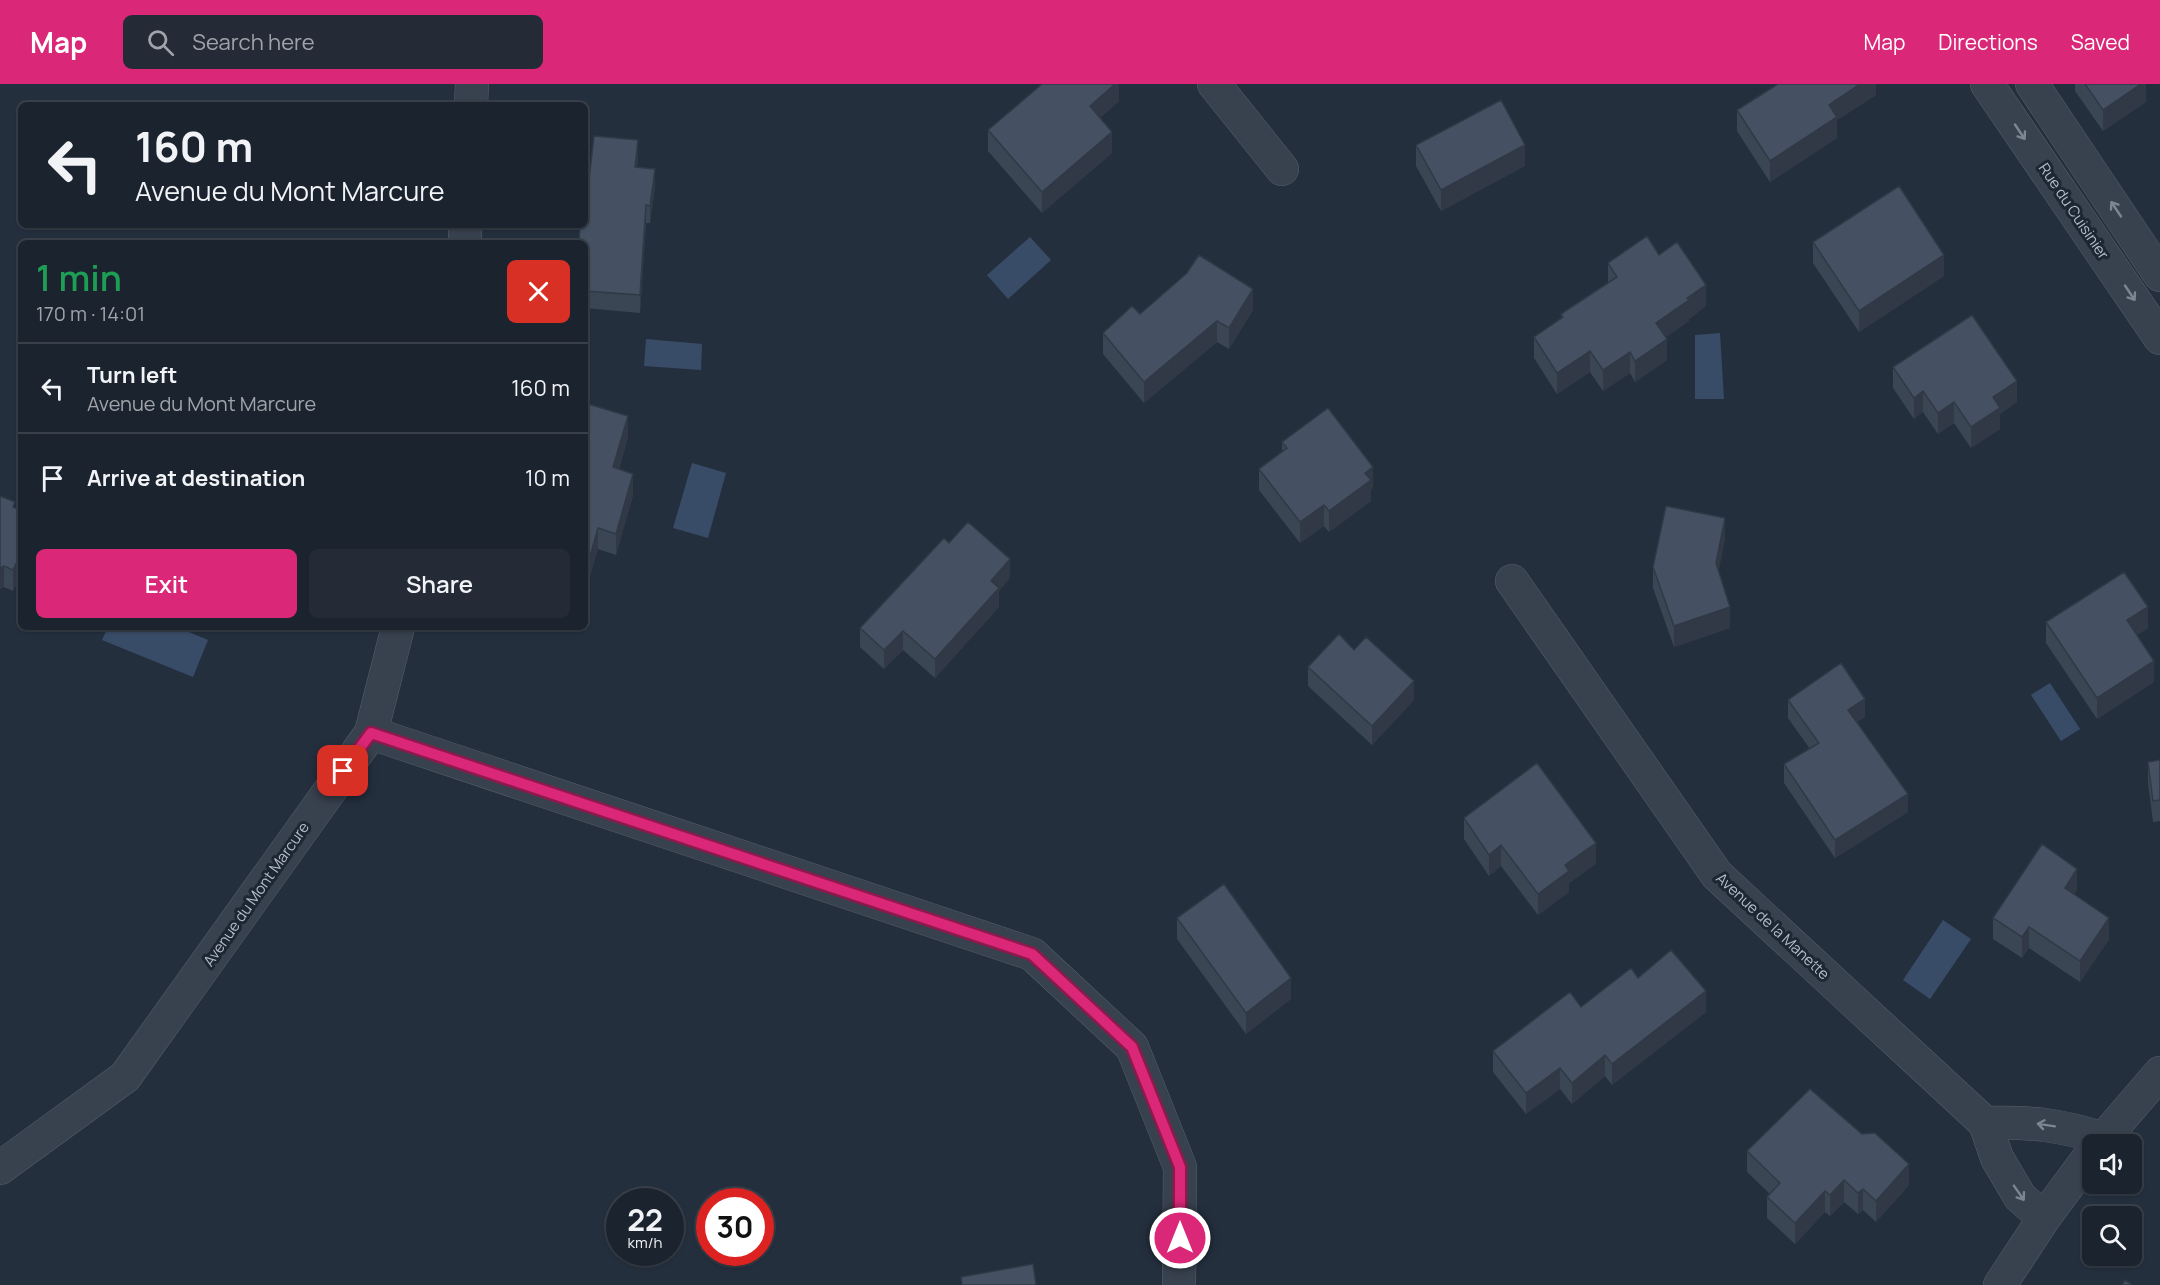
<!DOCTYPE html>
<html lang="en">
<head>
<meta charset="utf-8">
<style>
  body { margin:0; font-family:Manrope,sans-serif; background:#242b36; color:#f1f3f6; height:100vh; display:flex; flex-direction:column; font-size:22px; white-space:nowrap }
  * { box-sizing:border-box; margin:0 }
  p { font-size:20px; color:#a0a4aa }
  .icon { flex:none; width:33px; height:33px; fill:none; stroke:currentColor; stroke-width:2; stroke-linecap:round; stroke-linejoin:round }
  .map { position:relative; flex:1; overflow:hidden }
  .sheet { position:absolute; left:18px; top:156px; width:570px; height:390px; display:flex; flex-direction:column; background:#1b232e; border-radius:9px; box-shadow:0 2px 4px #0004,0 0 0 2px #39404a }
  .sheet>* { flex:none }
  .banner { position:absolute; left:18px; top:18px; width:570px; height:126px; border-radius:9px; box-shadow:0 2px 4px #0004,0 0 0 2px #39404a; background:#1b232e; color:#f1f3f6; overflow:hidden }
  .fabs { position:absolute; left:2082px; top:1050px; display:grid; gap:12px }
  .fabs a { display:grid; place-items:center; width:60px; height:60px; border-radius:9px; background:#1b232e; box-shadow:0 2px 4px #0004,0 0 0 2px #39404a; font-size:30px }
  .speed { position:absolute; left:606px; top:1104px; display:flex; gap:12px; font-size:30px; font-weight:700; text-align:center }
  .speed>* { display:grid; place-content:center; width:78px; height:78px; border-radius:50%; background:#1b232e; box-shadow:0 2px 4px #0004,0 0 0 2px #39404a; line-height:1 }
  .speed small { font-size:15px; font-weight:400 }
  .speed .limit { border:9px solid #d22; background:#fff; color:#111 }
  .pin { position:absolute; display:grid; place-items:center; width:51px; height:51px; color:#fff; margin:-26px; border-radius:12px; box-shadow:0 3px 9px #0006 }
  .me { position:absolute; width:66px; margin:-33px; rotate:0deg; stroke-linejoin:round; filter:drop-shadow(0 0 4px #0008) }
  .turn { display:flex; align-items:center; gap:21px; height:126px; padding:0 18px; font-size:27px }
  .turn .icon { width:78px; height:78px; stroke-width:2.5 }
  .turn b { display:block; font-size:42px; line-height:51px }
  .round { display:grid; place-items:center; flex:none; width:63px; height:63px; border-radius:9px; background:#242b36 }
  .headline { display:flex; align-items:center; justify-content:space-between; height:102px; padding:0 18px }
  h1 { font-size:36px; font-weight:600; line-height:45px; color:#1e9e55 }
  .cta { display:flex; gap:12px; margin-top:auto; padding:12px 18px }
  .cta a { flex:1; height:69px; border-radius:9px; background:#db2777; color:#fff; font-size:24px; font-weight:600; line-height:69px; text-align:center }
  .cta a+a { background:#242b36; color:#f1f3f6 }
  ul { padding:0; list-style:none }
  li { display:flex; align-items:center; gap:18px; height:90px; padding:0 18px; border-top:2px solid #39404a }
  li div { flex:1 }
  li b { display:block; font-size:22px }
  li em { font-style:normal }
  header { display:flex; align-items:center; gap:36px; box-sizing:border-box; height:84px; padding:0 30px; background:#db2777; color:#fff }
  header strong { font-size:28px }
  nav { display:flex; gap:33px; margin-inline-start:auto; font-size:21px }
  .search { width:420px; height:54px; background:#242b36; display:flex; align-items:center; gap:15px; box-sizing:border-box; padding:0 21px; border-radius:9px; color:#a0a4aa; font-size:22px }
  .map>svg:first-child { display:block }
</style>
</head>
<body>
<header>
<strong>Map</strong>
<div class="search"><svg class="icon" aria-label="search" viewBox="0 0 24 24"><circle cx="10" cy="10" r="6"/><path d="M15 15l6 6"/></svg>Search here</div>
<nav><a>Map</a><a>Directions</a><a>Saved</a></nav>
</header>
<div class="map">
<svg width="2160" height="1201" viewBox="0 0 2160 1201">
  <rect width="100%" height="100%" fill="#242f3e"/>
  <path fill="#394c67" d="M 1030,153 L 1051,176 L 1008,215 L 987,191 Z
    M 1720,249 L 1724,315 L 1695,315 L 1695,251 Z
    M 646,255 L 702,260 L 701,286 L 644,282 Z
    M 692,379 L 726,389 L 708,454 L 673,444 Z
    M 108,543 L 177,543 L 208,556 L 193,593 L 102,556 Z
    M 2050,599 L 2080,645 L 2061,657 L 2031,611 Z
    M 1943,836 L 1971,855 L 1930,915 L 1903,896 Z"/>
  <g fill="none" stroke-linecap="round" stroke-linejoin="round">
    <defs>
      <path id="minor" d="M 1214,0 L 1282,85
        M 1987,0 L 2160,254
        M 2032,0 L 2160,191
        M 471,21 L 472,0
        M 465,159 L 465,141
        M 1512,497 L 1717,791 L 1985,1039 L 1997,1074 L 2020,1113 L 2044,1134
        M 371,649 L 1032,870 L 1132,963 L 1180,1083 L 1179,1201
        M 1985,1039 C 2031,1038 2059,1040 2103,1055
        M 2099,1060 L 2160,989
        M 0,1084 L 125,993 L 371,649 L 398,543
        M 2000,1201 L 2044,1134 L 2092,1069"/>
    </defs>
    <use href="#minor" stroke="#565f6c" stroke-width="34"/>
    <use href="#minor" stroke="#38414e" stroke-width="33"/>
  </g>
  <path fill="#3b4654" d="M 1119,0 L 1119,17 L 1100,34 L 1112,69 L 1042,129 L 988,67 L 988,46 Z
    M 1876,0 L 1876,11 L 1837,36 L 1837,54 L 1770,98 L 1737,47 L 1737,26 Z
    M 2075,0 L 2146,0 L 2146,18 L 2103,47 L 2075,7 Z
    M 1416,61 L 1525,82 L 1441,127 L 1416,82 Z
    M 638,74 L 637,83 L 655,103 L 650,139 L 646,139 L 640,229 L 585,224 L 585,159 L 587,112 Z
    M 1813,158 L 1944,192 L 1859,248 L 1813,179 Z
    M 1659,171 L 1706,222 L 1689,235 L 1689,237 L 1666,253 L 1667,276 L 1635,298 L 1630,289 L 1603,307 L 1590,288 L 1557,310 L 1534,274 L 1534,253 L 1561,234 L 1561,230 L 1608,199 L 1608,179 Z
    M 1253,226 L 1229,265 L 1217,258 L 1144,319 L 1103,270 L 1103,249 L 1140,230 Z
    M 21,247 L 21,279 L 18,278 L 18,257 Z
    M 1893,283 L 2017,318 L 2000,330 L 2000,345 L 1971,364 L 1954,339 L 1938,350 L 1923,328 L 1914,335 L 1893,304 Z
    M 585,319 L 628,353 L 619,385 L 633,411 L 616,471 L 598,465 Z
    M 1282,358 L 1373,404 L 1371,405 L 1371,417 L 1329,448 L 1324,442 L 1300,459 L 1259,406 L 1259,385 L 1282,368 Z
    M 0,412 L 15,425 L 21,427 L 21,503 L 16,501 L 13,507 L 4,503 Z
    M 1725,455 L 1718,487 L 1730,544 L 1674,563 L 1653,504 L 1653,483 Z
    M 949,459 L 1010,494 L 999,507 L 999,523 L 935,594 L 903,566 L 884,585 L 860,563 L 860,544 Z
    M 2046,538 L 2148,544 L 2137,551 L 2154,598 L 2097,635 L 2046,559 Z
    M 1354,566 L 1414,616 L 1372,661 L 1308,602 L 1308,583 Z
    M 1788,616 L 1865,633 L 1857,638 L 1908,728 L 1835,774 L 1784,699 L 1784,680 L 1810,665 L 1788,634 Z
    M 2160,676 L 2160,737 L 2153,738 L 2148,699 L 2148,678 Z
    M 1464,734 L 1596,780 L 1569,799 L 1569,808 L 1538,831 L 1501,782 L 1489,792 L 1464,755 Z
    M 2077,806 L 2074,810 L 2109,855 L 2080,898 L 2029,864 L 2022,874 L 1993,855 L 1993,834 Z
    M 1177,834 L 1291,915 L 1246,950 L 1177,855 Z
    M 1638,894 L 1706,928 L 1612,1001 L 1605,992 L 1572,1020 L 1560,1005 L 1526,1030 L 1493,988 L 1493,967 Z
    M 1747,1067 L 1909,1101 L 1876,1138 L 1863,1126 L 1858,1130 L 1844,1118 L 1830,1132 L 1825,1128 L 1795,1160 L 1767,1134 L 1767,1113 L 1770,1110 L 1747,1088 Z"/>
  <path fill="#303945" d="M 1115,0 L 1119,0 L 1119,17 L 1090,43 L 1090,22 Z
    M 1860,0 L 1876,0 L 1876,11 L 1837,36 L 1837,54 L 1770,98 L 1770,77 L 1829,21 Z
    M 2141,0 L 2146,0 L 2146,18 L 2103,47 L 2103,26 Z
    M 1112,48 L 1112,69 L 1042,129 L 1042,108 Z
    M 638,56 L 638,74 L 635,100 L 635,83 Z
    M 1525,61 L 1525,82 L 1441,127 L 1441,106 Z
    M 655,85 L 655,103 L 650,139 L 650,122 Z
    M 646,121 L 646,139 L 640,229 L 640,211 Z
    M 1944,171 L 1944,192 L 1859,248 L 1859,227 Z
    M 1706,201 L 1706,222 L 1689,235 L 1689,237 L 1656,260 L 1656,239 Z
    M 1253,205 L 1253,226 L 1229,265 L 1229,244 Z
    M 1217,237 L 1217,258 L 1144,319 L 1144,298 Z
    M 1667,255 L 1667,276 L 1635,298 L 1635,277 Z
    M 1590,267 L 1590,288 L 1557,310 L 1557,289 Z
    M 1630,268 L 1630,289 L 1603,307 L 1603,286 Z
    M 2017,297 L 2017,318 L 2000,330 L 2000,345 L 1971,364 L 1971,343 L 1993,313 Z
    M 1923,307 L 1923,328 L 1914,335 L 1914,314 Z
    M 1954,318 L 1954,339 L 1938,350 L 1938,329 Z
    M 628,332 L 628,353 L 613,404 L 613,383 Z
    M 1373,383 L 1373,404 L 1371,405 L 1371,417 L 1329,448 L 1329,427 L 1365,389 Z
    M 633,390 L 633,411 L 616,471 L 616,450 Z
    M 1324,421 L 1324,442 L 1300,459 L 1300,438 Z
    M 1725,434 L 1725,455 L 1716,500 L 1716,479 Z
    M 598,444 L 598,465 L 585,511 L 585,490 Z
    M 1010,475 L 1010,494 L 999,507 L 999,523 L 935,594 L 935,575 L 991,497 Z
    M 16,480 L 16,501 L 13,507 L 13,486 Z
    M 4,482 L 4,503 L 0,505 L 0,484 Z
    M 1730,523 L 1730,544 L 1674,563 L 1674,542 Z
    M 2148,523 L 2148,544 L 2127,557 L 2127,536 Z
    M 903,547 L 903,566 L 884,585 L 884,566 Z
    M 2154,577 L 2154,598 L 2097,635 L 2097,614 Z
    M 1414,597 L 1414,616 L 1372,661 L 1372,642 Z
    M 1865,615 L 1865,633 L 1848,644 L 1848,626 Z
    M 1908,710 L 1908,728 L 1835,774 L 1835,756 Z
    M 1596,759 L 1596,780 L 1569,799 L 1569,808 L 1538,831 L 1538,810 L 1565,781 Z
    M 1501,761 L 1501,782 L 1489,792 L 1489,771 Z
    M 2077,785 L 2077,806 L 2065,825 L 2065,804 Z
    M 2109,834 L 2109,855 L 2080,898 L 2080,877 Z
    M 2029,843 L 2029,864 L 2022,874 L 2022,853 Z
    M 1291,894 L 1291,915 L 1246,950 L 1246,929 Z
    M 1706,907 L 1706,928 L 1612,1001 L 1612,980 Z
    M 1605,971 L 1605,992 L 1572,1020 L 1572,999 Z
    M 1560,984 L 1560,1005 L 1526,1030 L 1526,1009 Z
    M 1909,1080 L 1909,1101 L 1876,1138 L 1876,1117 Z
    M 1844,1096 L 1844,1118 L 1830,1132 L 1830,1111 Z
    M 1863,1105 L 1863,1126 L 1858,1130 L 1858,1109 Z
    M 1825,1107 L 1825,1128 L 1795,1160 L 1795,1139 Z"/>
  <path fill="#455162" stroke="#303945" stroke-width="1.5" d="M 1042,0 L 1115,0 L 1090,22 L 1112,48 L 1042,108 L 988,46 Z
    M 1778,0 L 1860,0 L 1829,21 L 1837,33 L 1770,77 L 1737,26 Z
    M 2085,0 L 2141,0 L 2103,26 Z
    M 1501,16 L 1525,61 L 1441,106 L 1416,61 Z
    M 594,52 L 638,56 L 635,83 L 655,85 L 650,122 L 646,121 L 640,211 L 585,207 L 585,159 L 579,159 L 580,141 L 585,141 L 585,113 L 587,112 Z
    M 1899,102 L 1944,171 L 1859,227 L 1813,158 Z
    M 1647,152 L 1659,171 L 1677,158 L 1706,201 L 1687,214 L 1689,216 L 1656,239 L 1667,255 L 1635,277 L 1630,268 L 1603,286 L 1590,267 L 1557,289 L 1534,253 L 1563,233 L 1561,230 L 1617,193 L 1608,179 Z
    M 1199,171 L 1253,205 L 1229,244 L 1217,237 L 1144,298 L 1103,249 L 1132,222 L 1140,230 L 1187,189 Z
    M 1972,231 L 2017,297 L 1993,313 L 2000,324 L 1971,343 L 1954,318 L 1938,329 L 1923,307 L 1914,314 L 1893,283 Z
    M 21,247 L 21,258 L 18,257 Z
    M 585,319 L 628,332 L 613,383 L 633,390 L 616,450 L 598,444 L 585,490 Z
    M 1328,324 L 1373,383 L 1365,389 L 1371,396 L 1329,427 L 1324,421 L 1300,438 L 1259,385 L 1287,364 L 1282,358 Z
    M 0,412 L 15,418 L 13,423 L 21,427 L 21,482 L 16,480 L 13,486 L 4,482 L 0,484 Z
    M 1666,422 L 1725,434 L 1716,479 L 1730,523 L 1674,542 L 1653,483 Z
    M 968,438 L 1010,475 L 991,497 L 999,504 L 935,575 L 903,547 L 884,566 L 860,544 L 944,454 L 949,459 Z
    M 2124,488 L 2148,523 L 2127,536 L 2154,577 L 2097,614 L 2046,538 Z
    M 1339,550 L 1354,566 L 1366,553 L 1414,597 L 1372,642 L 1308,583 Z
    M 1841,579 L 1865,615 L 1848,626 L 1908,710 L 1835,756 L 1784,680 L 1819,659 L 1788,616 Z
    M 2160,676 L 2160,716 L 2153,717 L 2148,678 Z
    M 1537,679 L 1596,759 L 1565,781 L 1569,787 L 1538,810 L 1501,761 L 1489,771 L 1464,734 Z
    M 2042,760 L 2077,785 L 2065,804 L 2109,834 L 2080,877 L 2029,843 L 2022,853 L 1993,834 Z
    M 1224,800 L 1291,894 L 1246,929 L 1177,834 Z
    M 1671,866 L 1706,907 L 1612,980 L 1605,971 L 1572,999 L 1560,984 L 1526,1009 L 1493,967 L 1570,908 L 1581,923 L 1631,884 L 1638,894 Z
    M 1810,1005 L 1862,1050 L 1875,1049 L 1909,1080 L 1876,1117 L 1863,1105 L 1858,1109 L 1844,1096 L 1830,1111 L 1825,1107 L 1795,1139 L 1767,1113 L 1780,1099 L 1747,1067 Z
    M 1033,1180 L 1036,1201 L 962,1201 L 961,1193 Z
    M 2125,1196 L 2132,1201 L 2122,1201 Z"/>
  <defs><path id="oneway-shaft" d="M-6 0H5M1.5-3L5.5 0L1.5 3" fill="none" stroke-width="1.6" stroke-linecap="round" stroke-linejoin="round" transform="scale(1.5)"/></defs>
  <g stroke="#7c8592">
    <use href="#oneway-shaft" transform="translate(2020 48) rotate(56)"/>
    <use href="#oneway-shaft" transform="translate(2116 125) rotate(-124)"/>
    <use href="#oneway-shaft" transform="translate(2130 209) rotate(56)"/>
    <use href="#oneway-shaft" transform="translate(2046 1041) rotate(-171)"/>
    <use href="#oneway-shaft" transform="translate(2019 1109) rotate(55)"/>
  </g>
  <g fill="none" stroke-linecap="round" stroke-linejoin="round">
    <defs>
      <path id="route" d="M 343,687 L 371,649 L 1032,870 L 1132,963 L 1180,1083 L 1180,1154"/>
    </defs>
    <use href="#route" stroke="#8e194d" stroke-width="15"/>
    <use href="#route" stroke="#db2777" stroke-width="10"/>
  </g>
  <g text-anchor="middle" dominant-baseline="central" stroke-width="6" stroke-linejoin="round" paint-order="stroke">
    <g font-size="15" fill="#b4bcc9" stroke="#1d2633">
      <text transform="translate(2074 127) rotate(56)">Rue du Cuisinier</text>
      <text transform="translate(256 810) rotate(-55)">Avenue du Mont Marcure</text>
      <text transform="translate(1773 842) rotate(43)">Avenue de la Manette</text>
    </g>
  </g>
</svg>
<div class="fabs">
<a><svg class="icon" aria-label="sound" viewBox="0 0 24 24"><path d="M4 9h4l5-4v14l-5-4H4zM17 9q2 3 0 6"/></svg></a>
<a><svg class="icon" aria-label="search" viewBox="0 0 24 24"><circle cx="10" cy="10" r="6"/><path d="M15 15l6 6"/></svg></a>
</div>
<div class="speed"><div>22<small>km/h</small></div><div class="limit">30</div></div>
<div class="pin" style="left:343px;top:687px;background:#d93025"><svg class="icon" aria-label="arrive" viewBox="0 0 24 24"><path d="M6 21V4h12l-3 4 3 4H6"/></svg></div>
<svg class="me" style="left:1180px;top:1154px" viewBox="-20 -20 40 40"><circle r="17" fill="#db2777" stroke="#fff" stroke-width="3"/><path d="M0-11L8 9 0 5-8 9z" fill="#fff"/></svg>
<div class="banner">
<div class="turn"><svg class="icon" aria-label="left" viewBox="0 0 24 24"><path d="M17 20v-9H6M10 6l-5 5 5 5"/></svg><div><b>160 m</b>Avenue du Mont Marcure</div></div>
</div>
<section class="sheet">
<div class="headline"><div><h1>1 min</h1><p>170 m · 14:01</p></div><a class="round" style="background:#d93025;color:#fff"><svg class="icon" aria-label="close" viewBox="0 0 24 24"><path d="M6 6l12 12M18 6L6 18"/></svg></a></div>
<ul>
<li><svg class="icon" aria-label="left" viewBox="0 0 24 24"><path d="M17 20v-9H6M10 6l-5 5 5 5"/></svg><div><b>Turn left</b><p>Avenue du Mont Marcure</p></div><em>160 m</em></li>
<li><svg class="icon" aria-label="arrive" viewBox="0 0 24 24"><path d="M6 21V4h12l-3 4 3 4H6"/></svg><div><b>Arrive at destination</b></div><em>10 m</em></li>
</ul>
<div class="cta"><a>Exit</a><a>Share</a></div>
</section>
</div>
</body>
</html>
